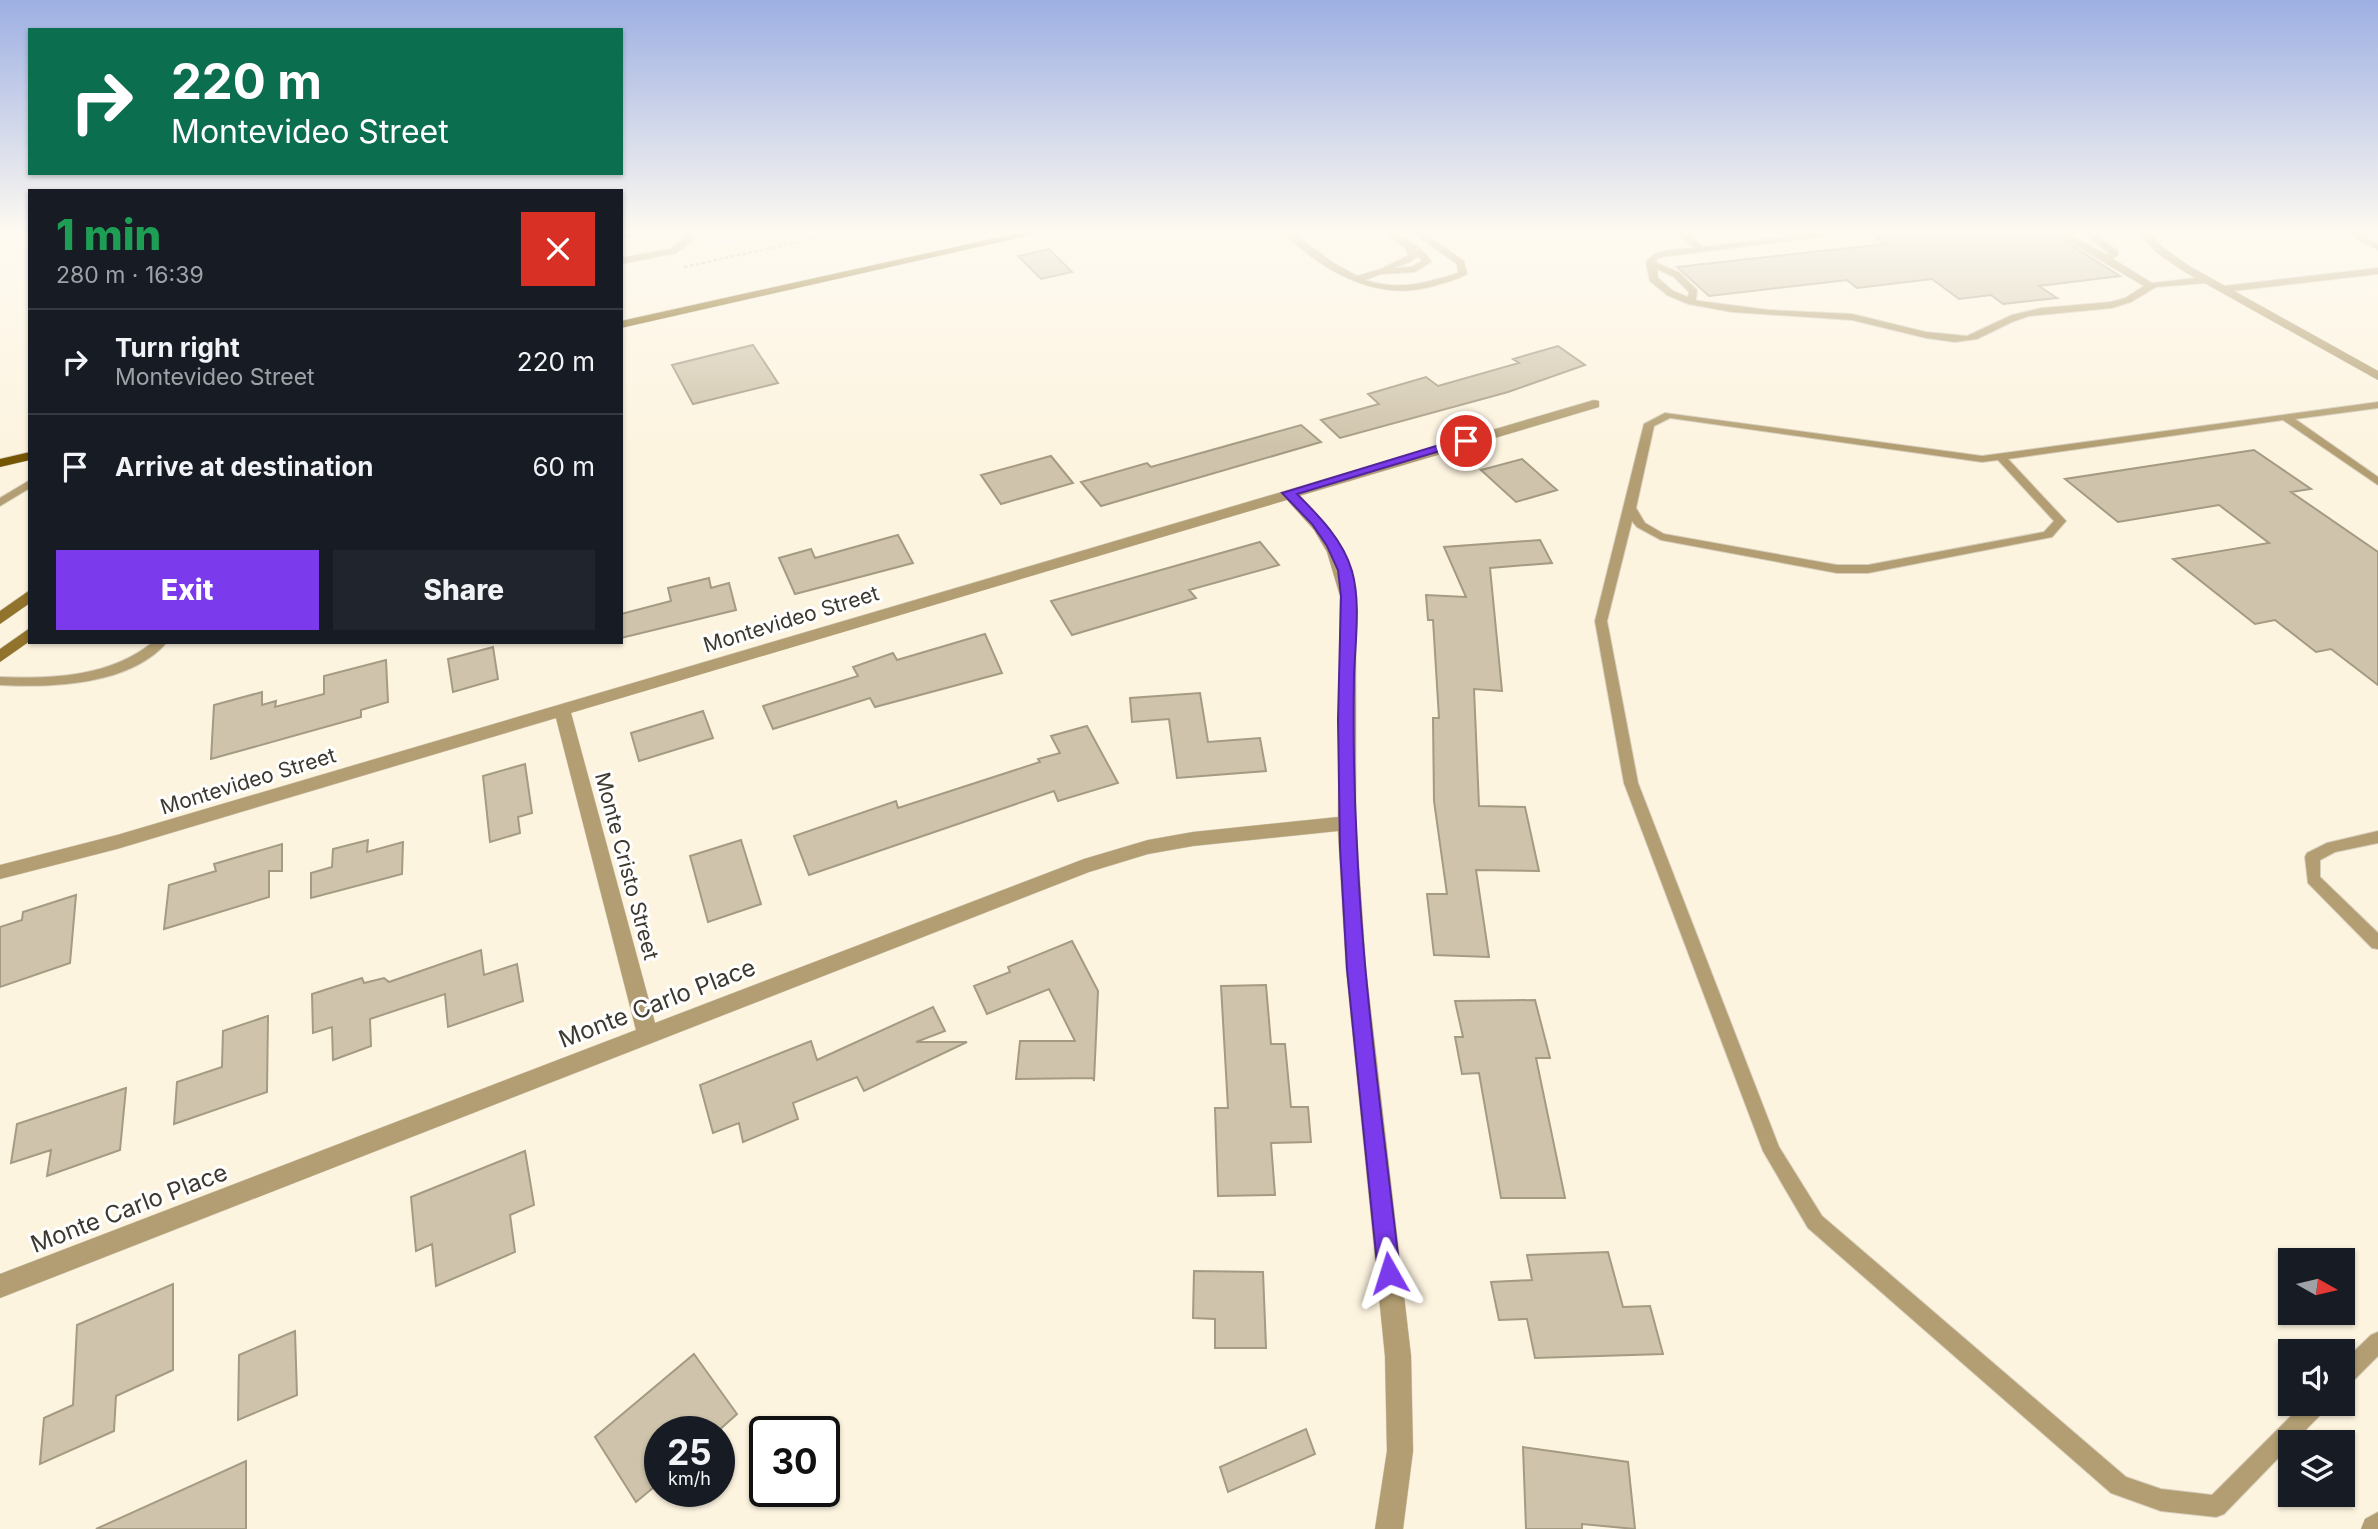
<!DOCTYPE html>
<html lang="en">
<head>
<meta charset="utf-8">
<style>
  body { margin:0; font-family:Inter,sans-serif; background:#20242c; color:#f1f3f6; height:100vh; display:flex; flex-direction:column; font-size:26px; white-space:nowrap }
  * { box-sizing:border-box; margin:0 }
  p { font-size:23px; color:#9ea1a6 }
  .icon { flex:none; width:38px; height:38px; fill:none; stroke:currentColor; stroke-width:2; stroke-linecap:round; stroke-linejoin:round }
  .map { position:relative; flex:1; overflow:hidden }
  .panel { position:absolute; left:28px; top:189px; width:595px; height:455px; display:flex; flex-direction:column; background:#171b24; border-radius:0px; box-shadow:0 2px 5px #0004 }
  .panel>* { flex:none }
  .banner { position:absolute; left:28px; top:28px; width:595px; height:147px; border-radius:0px; box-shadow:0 2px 5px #0004; background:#0b6e4f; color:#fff; overflow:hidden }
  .needle { width:46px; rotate:98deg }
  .controls { position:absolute; left:2278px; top:1248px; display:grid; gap:14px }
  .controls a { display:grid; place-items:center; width:77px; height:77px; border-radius:0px; background:#171b24; box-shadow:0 2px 5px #0004; font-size:35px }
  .speed { position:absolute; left:644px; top:1416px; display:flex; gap:14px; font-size:35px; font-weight:700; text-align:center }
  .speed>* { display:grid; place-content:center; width:91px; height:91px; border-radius:50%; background:#171b24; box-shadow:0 2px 5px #0004; line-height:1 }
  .speed small { font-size:18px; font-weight:400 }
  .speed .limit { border:4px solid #111; border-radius:10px; background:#fff; color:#111 }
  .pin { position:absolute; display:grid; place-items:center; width:60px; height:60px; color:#fff; margin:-30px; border:4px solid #fff; border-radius:50%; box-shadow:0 2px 7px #0007 }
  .me { position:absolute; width:77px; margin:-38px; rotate:354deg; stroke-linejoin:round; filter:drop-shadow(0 0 5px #0008) }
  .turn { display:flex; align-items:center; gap:24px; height:147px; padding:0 28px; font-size:32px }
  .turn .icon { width:91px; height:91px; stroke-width:2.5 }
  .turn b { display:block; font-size:49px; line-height:60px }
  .round { display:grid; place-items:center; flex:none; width:74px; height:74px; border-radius:0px; background:#20242c }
  .summary { display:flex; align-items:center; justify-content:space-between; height:119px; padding:0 28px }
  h1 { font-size:42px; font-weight:800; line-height:52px; color:#1e9e55 }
  .primary-button { display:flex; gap:14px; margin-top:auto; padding:14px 28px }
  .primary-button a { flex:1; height:80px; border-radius:0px; background:#7c3aed; color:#fff; font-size:28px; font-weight:800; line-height:80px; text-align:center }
  .primary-button a+a { background:#20242c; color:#f1f3f6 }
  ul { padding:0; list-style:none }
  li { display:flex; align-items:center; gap:21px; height:105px; padding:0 28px; border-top:2px solid #363941 }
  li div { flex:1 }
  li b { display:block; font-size:26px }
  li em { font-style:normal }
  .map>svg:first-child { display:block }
</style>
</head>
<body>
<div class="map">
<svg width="2378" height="1529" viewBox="0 0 2378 1529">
  <rect width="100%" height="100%" fill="#fdf4e0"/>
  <path fill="#efd4fd" d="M 708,232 L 781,232 L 716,246 Z"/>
  <path fill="#cfc4ab" stroke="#a59a82" stroke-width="2" d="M 1917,232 L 2050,232 L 2120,276 L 2039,286 L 2057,298 L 2003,304 L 1991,295 L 1959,299 L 1932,279 L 1857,288 L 1847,280 L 1709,296 L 1677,267 L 1885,244 L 1875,237 Z
    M 1049,249 L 1072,272 L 1041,279 L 1018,256 Z
    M 753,345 L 778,383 L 693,404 L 672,365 Z
    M 1558,346 L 1585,365 L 1508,392 L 1340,438 L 1321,420 L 1379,404 L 1368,394 L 1426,377 L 1438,386 L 1519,363 L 1513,359 Z
    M 1301,425 L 1321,442 L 1101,506 L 1081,482 L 1147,463 L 1151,467 Z
    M 2254,450 L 2311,489 L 2291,492 L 2378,552 L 2378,685 L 2331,649 L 2316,652 L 2275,620 L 2255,624 L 2173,559 L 2269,543 L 2219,505 L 2118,522 L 2065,479 Z
    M 1051,456 L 1073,483 L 1001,504 L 981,475 Z
    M 1522,459 L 1557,490 L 1516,502 L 1481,470 Z
    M 898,535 L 913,563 L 795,594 L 779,558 L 811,549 L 815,558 Z
    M 1540,540 L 1552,563 L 1490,568 L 1502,691 L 1474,689 L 1479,806 L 1525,807 L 1539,871 L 1476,870 L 1489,957 L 1434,955 L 1427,894 L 1447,894 L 1434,801 L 1433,718 L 1439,718 L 1433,620 L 1428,620 L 1426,595 L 1466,597 L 1444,547 Z
    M 1260,542 L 1279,565 L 1189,590 L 1196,598 L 1072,635 L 1051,601 Z
    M 709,578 L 711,588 L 729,583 L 736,610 L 621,638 L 621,614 L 671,601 L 668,588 Z
    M 985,634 L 1002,673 L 875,707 L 870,698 L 773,729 L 763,706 L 858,676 L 853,667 L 893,653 L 897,660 Z
    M 493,647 L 498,679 L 453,692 L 448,659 Z
    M 386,660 L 388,702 L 361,710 L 361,717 L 211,759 L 214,705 L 262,692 L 262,705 L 276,701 L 275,707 L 324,694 L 324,676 Z
    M 1200,693 L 1208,742 L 1260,738 L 1266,771 L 1177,778 L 1169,719 L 1132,722 L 1130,698 Z
    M 703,711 L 713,738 L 639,761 L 631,733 Z
    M 1087,726 L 1118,783 L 1058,801 L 1054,791 L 809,875 L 794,836 L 896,801 L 898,808 L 1040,762 L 1038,759 L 1060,753 L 1051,736 Z
    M 525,764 L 532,813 L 518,817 L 520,833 L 490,842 L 483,776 Z
    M 368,840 L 367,852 L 403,842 L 402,874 L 311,898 L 311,873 L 332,867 L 333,849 Z
    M 741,840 L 761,904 L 708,922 L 690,856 Z
    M 282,844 L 282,871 L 269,871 L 269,897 L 164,929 L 169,885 L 216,871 L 214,864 Z
    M 76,895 L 70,963 L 0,987 L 0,927 L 22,920 L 23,912 Z
    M 1072,941 L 1098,991 L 1094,1081 L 1093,1078 L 1016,1079 L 1020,1041 L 1075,1041 L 1049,989 L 987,1014 L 974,986 L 1010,972 L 1008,967 Z
    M 481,950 L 484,975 L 517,964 L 523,1001 L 448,1027 L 445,994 L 370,1019 L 371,1046 L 333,1060 L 332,1027 L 313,1033 L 312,994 L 362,978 L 364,983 L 384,978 L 389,982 Z
    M 1266,985 L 1271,1044 L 1285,1044 L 1291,1107 L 1308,1107 L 1311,1142 L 1271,1143 L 1275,1195 L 1218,1196 L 1215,1108 L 1228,1108 L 1221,986 Z
    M 1535,1000 L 1550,1058 L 1536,1058 L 1565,1198 L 1501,1198 L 1479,1073 L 1462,1074 L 1455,1037 L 1463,1037 L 1455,1001 Z
    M 933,1007 L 945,1031 L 916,1042 L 967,1042 L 864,1091 L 857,1077 L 793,1103 L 798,1119 L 743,1142 L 739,1123 L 713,1133 L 700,1085 L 811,1041 L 817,1060 Z
    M 268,1016 L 267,1092 L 174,1124 L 177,1082 L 222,1067 L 223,1031 Z
    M 126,1088 L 120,1150 L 47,1176 L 51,1150 L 11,1163 L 17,1124 Z
    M 525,1151 L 534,1205 L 510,1215 L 515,1252 L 436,1286 L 432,1244 L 416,1251 L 411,1197 Z
    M 1608,1252 L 1623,1307 L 1650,1306 L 1663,1354 L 1535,1358 L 1527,1319 L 1499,1320 L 1491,1282 L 1532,1280 L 1527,1255 Z
    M 1194,1271 L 1263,1272 L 1266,1348 L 1215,1348 L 1215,1319 L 1193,1318 Z
    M 173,1284 L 173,1370 L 116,1396 L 114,1431 L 40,1464 L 44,1418 L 73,1405 L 77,1325 Z
    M 295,1331 L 297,1395 L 238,1420 L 239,1355 Z
    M 694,1354 L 737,1414 L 717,1432 L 660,1432 L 660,1482 L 636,1502 L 595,1437 Z
    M 1306,1429 L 1315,1454 L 1228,1492 L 1220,1467 Z
    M 1523,1447 L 1628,1462 L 1635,1529 L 1582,1524 L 1582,1529 L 1526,1529 Z
    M 246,1461 L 246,1529 L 96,1529 Z"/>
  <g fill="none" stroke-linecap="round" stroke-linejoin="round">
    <defs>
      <path id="service" d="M 645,232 L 644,234 L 621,238 L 621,233 Z
        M 682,232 L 690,232 L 694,239 L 676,253 L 621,264 L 621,258 L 670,249 L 685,238 Z
        M 1282,232 L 1292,232 L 1332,262 L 1357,276 L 1381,269 L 1409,255 L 1405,248 L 1383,232 C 1398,232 1425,248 1431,262 L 1415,272 L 1381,274 L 1365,280 C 1399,291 1425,283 1458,273 L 1457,264 L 1412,232 L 1422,232 L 1464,261 L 1467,274 C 1459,279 1447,282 1437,285 C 1379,304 1324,272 1282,232 ZM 1418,256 L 1422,261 L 1411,267 L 1393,268 L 1410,262 Z
        M 1676,232 L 1686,232 L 1703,247 L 1827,232 L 1856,232 L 1661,257 L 1656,260 L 1657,263 L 1680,273 L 1697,290 L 1696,300 L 1699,301 L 1769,310 L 1852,314 L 1926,332 L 1967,336 L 2012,315 L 2042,308 L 2111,302 L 2125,298 L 2144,286 L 2053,232 L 2064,232 L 2107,255 L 2109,253 L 2082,232 L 2092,232 L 2118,251 L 2118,255 L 2113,259 L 2152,283 L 2206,277 L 2210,280 L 2206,283 L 2156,287 L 2131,302 L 2112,308 L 2029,316 L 2012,322 L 1977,339 L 1955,342 L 1926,338 L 1852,320 L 1732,312 L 1688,304 L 1667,295 L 1650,281 L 1646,263 C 1653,248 1678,250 1694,248 ZM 1657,269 L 1674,277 L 1689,292 L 1688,297 L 1673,291 L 1658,278 Z
        M 2345,232 L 2356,232 L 2378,244 L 2378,250 Z
        M 2378,268 L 2378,274 L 2224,292 L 2219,289 L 2224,286 Z
        M 2378,402 L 2378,408 L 2295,419 L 2378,477 L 2378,485 L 2283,420 L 2008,459 L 2066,521 L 2052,537 L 1868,573 L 1837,573 L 1661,540 L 1637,527 L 1632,521 L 1607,621 L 1638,783 L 1779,1147 L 1822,1216 L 2126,1477 L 2161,1489 L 2212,1495 L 2303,1404 L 2327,1404 L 2324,1411 L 2294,1442 L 2291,1442 L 2291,1445 L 2224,1514 L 2216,1517 L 2161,1511 L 2111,1493 L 1808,1228 L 1763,1151 L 1624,783 L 1595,621 L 1644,424 L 1665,413 L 1982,456 ZM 1670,418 L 1982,462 L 1998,460 L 2054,521 L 2044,532 L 1868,565 L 1837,565 L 1664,534 L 1645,523 L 1636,508 L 1654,426 Z
        M 30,480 L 30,488 L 0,506 L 0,498 Z
        M 153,642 L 167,642 C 131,685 52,688 0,685 L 0,677 C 52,679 110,677 153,642 Z
        M 2378,831 L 2378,843 L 2335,852 L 2320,860 L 2320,877 L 2378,933 L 2378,949 L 2372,948 L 2308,883 L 2305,857 L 2307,853 L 2327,843 Z
        M 2378,1332 L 2378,1356 L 2350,1384 L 2343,1387 L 2343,1362 L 2371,1335 Z"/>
      <path id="minor" d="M 1594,400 L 1599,401 L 1599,407 L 1299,496 L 1324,524 L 1342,552 L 1356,596 L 1356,823 L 1366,969 L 1411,1356 L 1413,1451 L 1403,1529 L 1375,1529 L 1387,1451 L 1385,1356 L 1346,969 L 1338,831 L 1193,846 L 1148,854 L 1089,872 L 0,1298 L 0,1274 L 636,1030 L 556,718 L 117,849 L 0,879 L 0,865 L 117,835 ZM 1287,500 L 1314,530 L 1327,552 L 1340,596 L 1338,817 L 1193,832 L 1148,840 L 1084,859 L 655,1023 L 571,713 Z
        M 2378,1512 L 2378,1529 L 2361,1529 L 2365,1519 Z"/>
      <path id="tertiary" d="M 2137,232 L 2148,232 L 2165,249 L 2191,267 L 2378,371 L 2378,380 L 2183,271 L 2157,253 Z"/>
      <path id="secondary" d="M 30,590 L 30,603 L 0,624 L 0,611 Z
        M 30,628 L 30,641 L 0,662 L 0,649 Z"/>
      <path id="primary" d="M 1023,232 L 1044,232 L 621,328 L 621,321 Z
        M 30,452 L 30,460 L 0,467 L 0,459 Z"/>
    </defs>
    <use href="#service" stroke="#d7cfbd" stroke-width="2"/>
    <use href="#minor" stroke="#d7cfbd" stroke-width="1"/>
    <use href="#tertiary" stroke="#d7cfbd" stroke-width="1"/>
    <use href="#secondary" stroke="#d7cfbd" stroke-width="1"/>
    <use href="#primary" stroke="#d7cfbd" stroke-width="1"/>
    <path stroke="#c0b8a7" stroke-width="2.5" stroke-dasharray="3.5 2.5" stroke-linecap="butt" d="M 684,267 L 844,232"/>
    <use href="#service" fill="#b29e72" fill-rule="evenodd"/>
    <use href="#minor" fill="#b29e72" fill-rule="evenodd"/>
    <use href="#tertiary" fill="#b29e72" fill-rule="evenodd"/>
    <use href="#secondary" fill="#92732b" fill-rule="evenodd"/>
    <use href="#primary" fill="#745601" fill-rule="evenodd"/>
  </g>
  <linearGradient id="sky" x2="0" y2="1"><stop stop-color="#9dafe3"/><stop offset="0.52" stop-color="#fefaf1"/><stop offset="1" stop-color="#fefaf1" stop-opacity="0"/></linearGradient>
  <rect width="2378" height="446" fill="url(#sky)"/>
  <path fill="#7c3aed" stroke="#51269a" stroke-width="2" d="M 1462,438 L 1473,441 L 1297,494 C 1319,516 1343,540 1352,571 C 1361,603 1355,643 1354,677 C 1353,733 1354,790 1357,846 C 1363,989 1384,1131 1400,1273 L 1397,1281 L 1389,1284 L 1381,1281 L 1378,1273 L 1347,969 L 1340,847 L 1338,720 L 1341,596 L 1338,570 L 1327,546 L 1312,524 L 1282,493 Z"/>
  <g text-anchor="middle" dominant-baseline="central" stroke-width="6" stroke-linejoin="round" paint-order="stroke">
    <g font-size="21" fill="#3e392f" stroke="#fff">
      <text transform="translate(791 619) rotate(-17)">Montevideo Street</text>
      <text transform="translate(248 781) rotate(-17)">Montevideo Street</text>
      <text transform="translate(627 866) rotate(75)">Monte Cristo Street</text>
    </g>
    <g font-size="24" fill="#3e392f" stroke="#fff">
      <text transform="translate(657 1003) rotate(-21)">Monte Carlo Place</text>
      <text transform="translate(129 1208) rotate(-21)">Monte Carlo Place</text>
    </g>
  </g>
</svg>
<div class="controls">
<a><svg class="needle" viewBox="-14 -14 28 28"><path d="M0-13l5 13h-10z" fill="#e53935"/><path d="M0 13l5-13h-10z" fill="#9ea1a6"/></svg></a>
<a><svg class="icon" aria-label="sound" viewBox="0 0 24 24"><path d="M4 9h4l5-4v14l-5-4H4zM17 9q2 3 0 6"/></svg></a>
<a><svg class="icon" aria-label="layers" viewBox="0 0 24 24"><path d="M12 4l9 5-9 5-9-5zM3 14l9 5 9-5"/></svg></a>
</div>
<div class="speed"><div>25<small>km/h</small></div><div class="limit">30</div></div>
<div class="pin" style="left:1466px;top:441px;background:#d93025"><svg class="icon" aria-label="arrive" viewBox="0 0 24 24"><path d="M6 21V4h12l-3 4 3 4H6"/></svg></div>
<svg class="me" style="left:1389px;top:1273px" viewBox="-20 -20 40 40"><path d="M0-17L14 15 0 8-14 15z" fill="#7c3aed" stroke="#fff" stroke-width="4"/></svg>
<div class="banner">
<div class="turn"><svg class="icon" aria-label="right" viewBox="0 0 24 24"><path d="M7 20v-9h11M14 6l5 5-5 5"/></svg><div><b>220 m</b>Montevideo Street</div></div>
</div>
<section class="panel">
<div class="summary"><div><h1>1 min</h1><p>280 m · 16:39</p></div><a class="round" style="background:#d93025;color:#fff"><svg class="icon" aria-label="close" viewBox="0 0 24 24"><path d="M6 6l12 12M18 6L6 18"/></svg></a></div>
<ul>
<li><svg class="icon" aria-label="right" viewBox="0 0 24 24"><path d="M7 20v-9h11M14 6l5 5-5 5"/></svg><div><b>Turn right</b><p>Montevideo Street</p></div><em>220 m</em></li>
<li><svg class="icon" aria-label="arrive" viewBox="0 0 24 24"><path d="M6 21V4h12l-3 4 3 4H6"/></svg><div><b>Arrive at destination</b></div><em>60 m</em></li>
</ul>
<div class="primary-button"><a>Exit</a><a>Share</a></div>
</section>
</div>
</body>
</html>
